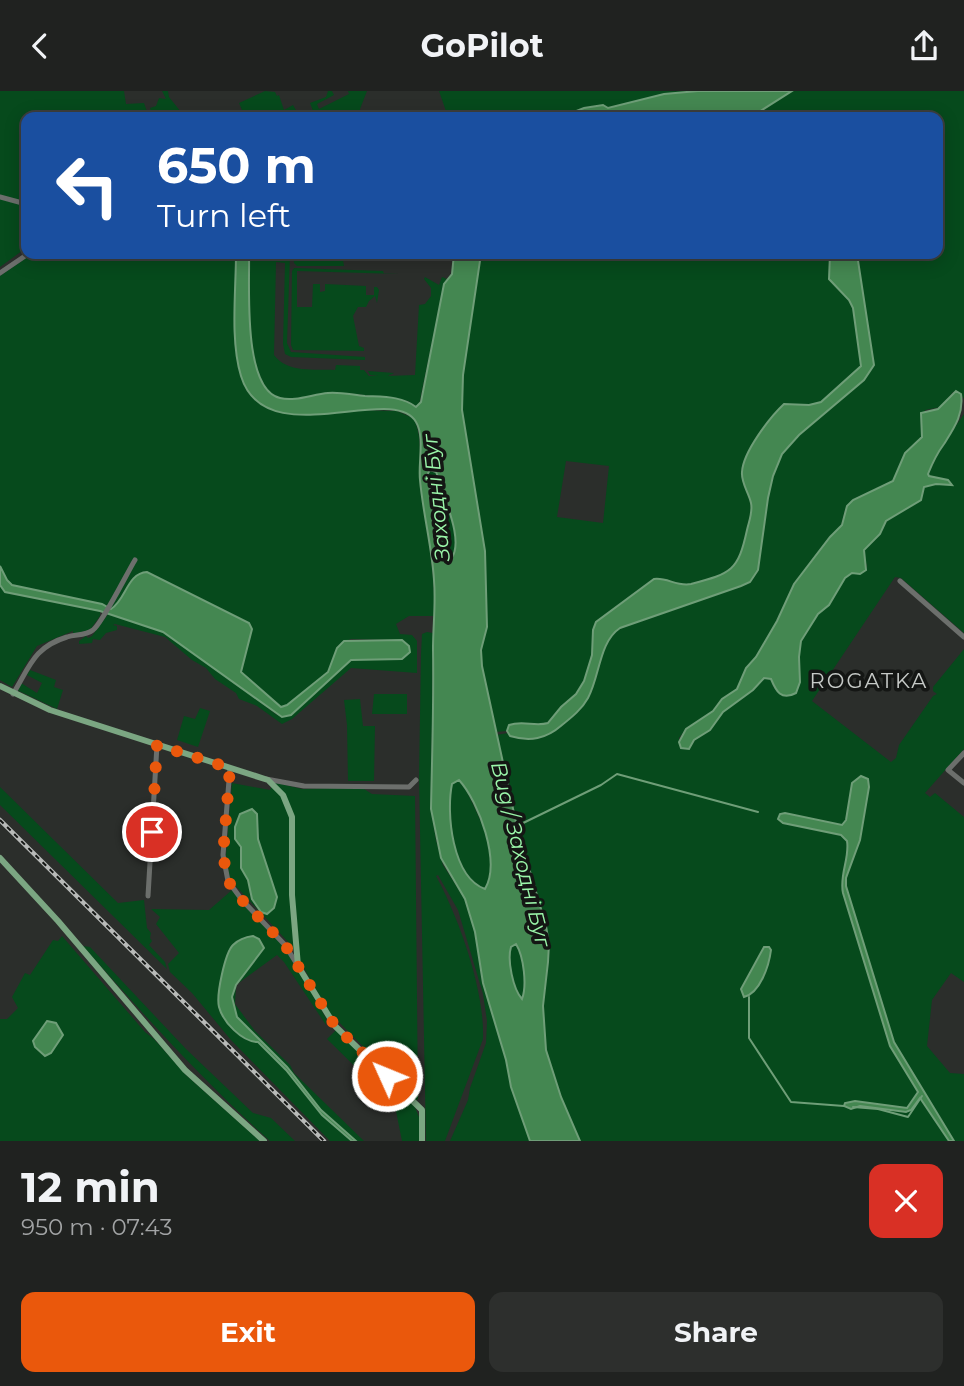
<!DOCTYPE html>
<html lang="en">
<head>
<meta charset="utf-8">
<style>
  body { margin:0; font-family:Montserrat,sans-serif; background:#2d2f2d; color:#f1f3f6; height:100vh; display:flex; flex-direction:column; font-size:26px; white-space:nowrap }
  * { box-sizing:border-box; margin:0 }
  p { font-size:23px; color:#a2a4a5 }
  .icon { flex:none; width:38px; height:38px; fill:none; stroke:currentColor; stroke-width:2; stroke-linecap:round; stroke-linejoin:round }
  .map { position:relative; height:1050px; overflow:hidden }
  .panel { display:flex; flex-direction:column; background:#202220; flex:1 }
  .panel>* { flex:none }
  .top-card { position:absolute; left:21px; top:21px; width:922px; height:147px; border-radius:14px; box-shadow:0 4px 18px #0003,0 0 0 2px #3d3f3e; background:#1a4fa0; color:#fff; overflow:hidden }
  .pin { position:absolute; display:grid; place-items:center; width:60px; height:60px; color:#fff; margin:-30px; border:4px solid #fff; border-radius:50%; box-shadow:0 2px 7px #0007 }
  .me { position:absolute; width:77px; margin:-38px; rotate:314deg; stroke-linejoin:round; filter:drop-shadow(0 0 5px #0008) }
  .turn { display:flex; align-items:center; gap:24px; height:147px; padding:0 21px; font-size:32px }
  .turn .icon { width:91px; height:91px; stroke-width:2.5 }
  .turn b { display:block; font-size:49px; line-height:60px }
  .round { display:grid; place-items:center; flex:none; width:74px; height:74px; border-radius:14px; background:#2d2f2d }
  .head { display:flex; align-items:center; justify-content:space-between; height:119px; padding:0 21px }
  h1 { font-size:42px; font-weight:700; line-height:52px }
  .cta { display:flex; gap:14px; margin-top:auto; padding:14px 21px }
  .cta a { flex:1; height:80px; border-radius:14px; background:#ea580c; color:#fff; font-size:28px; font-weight:700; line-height:80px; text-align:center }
  .cta a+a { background:#2d2f2d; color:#f1f3f6 }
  header { display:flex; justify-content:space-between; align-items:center; height:91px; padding:0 21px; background:#202220; font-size:32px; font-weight:700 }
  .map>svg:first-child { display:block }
</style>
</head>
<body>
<header><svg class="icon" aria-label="back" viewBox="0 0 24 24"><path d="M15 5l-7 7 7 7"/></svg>GoPilot<svg class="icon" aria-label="share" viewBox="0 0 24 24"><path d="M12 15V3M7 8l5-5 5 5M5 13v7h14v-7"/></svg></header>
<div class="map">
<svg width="964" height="1050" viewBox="0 0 964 1050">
  <rect width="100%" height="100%" fill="#2b2e2b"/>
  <path fill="#064a1c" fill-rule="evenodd" d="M 0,0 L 124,0 L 126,13 L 144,12 L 149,26 L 26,26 L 26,157 L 0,176 Z
    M 162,0 L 168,0 L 169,6 L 185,26 L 153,26 L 150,17 L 156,15 L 159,7 L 166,8 Z
    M 265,0 L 275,1 L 277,5 L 279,4 L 284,19 L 293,14 L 300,26 L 245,26 L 239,12 Z
    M 328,0 L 332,0 L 334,4 L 317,13 L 319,18 L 349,3 L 348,0 L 367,0 L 360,18 L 361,26 L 311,26 L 313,20 L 310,12 L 326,6 Z
    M 439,0 L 698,0 L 664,3 L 621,15 L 561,26 L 448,26 Z
    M 792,0 L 964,0 L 964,308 L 959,301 L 953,301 L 941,316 L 925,319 L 922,346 L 905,362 L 893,390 L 853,409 L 845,419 L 840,438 L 830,446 L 794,493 L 777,530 L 756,566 L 746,577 L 737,598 L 722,608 L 713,620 L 686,638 L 679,647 L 679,653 L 683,658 L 689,658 L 695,649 L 710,639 L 723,621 L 753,599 L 764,587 L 771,588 L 774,597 L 800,591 L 799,566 L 801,550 L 818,523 L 829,514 L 845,487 L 852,482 L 864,481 L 867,475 L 863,463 L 866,456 L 878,446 L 888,428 L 923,404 L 924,396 L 936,393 L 952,394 L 948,389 L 929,385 L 928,383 L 943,353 L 964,323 L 964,542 L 901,487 L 895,486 L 812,610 L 891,671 L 896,667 L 899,654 L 933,605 L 937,603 L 933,600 L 933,596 L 964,558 L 964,658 L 925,702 L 930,706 L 935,702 L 964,726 L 964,891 L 951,882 L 932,909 L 927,955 L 950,982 L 964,983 L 964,1050 L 580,1050 C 559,1010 541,962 543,917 C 543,895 550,874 549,852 C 547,828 535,804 528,780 C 516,735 506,690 496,644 L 508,642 L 507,640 L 495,641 L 482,575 L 481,559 L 487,536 L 485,460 L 462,319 L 463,284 L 481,163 L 938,163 L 938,26 L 751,26 ZM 566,370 L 609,375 L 603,432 L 557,426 Z
    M 32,163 L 236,163 L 236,257 L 241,283 L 272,319 L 301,324 L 356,319 L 397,320 L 413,327 C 424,346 418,371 420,391 C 425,436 436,479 434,525 L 409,525 L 396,533 L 400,543 L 412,544 L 417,550 L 417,582 L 351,577 L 292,628 L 282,633 L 257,615 L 239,608 L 236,602 L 215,588 L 206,577 L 192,569 L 165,546 L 115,533 L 113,534 L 117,535 L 117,539 L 106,542 L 100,549 L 93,548 L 92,552 L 79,553 L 79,550 L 86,545 L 88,547 L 92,545 L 108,523 L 163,541 L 174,547 L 277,624 L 284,626 L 291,624 L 347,571 L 399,549 L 351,548 L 341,552 L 328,581 L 287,614 L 281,616 L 241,581 L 251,535 L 249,532 L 150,482 L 134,486 L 116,515 L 110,518 L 102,513 L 12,494 L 7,489 L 0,475 L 0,185 Z
    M 249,163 L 290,163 L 287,252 L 291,261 L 365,266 L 365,269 L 291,266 L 285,263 L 283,253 L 285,172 L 276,171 L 274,264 C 287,282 314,278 335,279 L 336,274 L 360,275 L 360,279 L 364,279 L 369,285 L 378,285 L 370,284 L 368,280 L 394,282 L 388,285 L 415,284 L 419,214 L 425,213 L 431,205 L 431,197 L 424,188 L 425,186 L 439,194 L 442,186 L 447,188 L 444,193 L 419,314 L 415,315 L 408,310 C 380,307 349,299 321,303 C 308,304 291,311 278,307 C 242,293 250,195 249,163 Z
    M 293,163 L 342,163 L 344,175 L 297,175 L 294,172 Z
    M 294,177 L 383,180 L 384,183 L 399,183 L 297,180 L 297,216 L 312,216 L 313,193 L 320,193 L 320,201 L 325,200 L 325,193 L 366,195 L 366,204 L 374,204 L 374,196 L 377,196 L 379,199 L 377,212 L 375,205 L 369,210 L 366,216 L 358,216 L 353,225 L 359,255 L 364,257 L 364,260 L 293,259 L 291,254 L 292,180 Z
    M 430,379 L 436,382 L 438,386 C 443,407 465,450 451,468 L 447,468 L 444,464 L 427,384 Z
    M 0,494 L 11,503 L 100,520 L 100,525 L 90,539 L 73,543 L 73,540 L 37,555 L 12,596 L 0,589 Z
    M 427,541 L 433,542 L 431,718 L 436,749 L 443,774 L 465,808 L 470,821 L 475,841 L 483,892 L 506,969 L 511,996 L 530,1050 L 450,1050 L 468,1009 L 470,997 L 486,952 L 487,930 L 483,903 L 458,819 L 438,784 L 436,785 C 459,827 485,900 483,948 L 445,1050 L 426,1050 L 419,687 L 421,563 L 422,543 Z
    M 30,579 L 56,589 L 54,596 L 63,599 L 57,618 L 17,599 L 21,592 L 37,602 L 42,592 L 27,584 Z
    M 374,603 L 407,603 L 407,623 L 372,623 Z
    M 360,608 L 363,635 L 375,635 L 374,690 L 348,690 L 347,634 L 344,609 Z
    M 200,617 L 210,620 L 198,656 L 177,649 L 184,625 L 195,628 Z
    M 457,689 L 462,691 C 476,720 504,767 485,798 C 451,783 447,725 452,693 Z
    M 273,691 L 302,698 L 361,696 L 372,703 L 415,705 L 418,1008 L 416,1009 L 329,921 L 290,853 L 230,789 L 226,764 L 232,692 L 270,699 Z
    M 0,696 L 118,812 L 144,809 L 147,837 L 151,842 L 150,847 L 152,850 L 149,854 L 165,871 L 167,878 L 0,714 Z
    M 232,799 L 284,855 L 326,927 L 326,934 L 284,871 L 277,864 L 236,894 L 235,913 L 255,940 L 290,974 L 294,982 L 364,1050 L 330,1050 L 231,949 L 192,902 L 170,881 L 168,873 L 179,862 L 156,833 L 160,826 L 151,818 L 209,819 Z
    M 62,845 L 145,941 L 154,948 L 186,984 L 260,1050 L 0,1050 L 0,928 L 7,928 L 18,917 L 12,906 L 25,882 L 30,884 L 53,849 L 58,850 Z
    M 516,853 C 524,866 527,895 522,908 C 513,897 507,870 511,856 Z
    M 83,855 L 90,856 L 186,958 L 253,1022 L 271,1027 L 295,1050 L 270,1050 C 203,990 143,923 83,855 Z
    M 336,939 L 414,1014 L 419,1026 L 420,1050 L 402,1050 L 395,1015 L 327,948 Z"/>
  <path fill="#448751" stroke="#6f9e78" stroke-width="2" fill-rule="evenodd" d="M 698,0 L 792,0 L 751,26 L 561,26 L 584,17 L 603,14 L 608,17 L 664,3 Z
    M 236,163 L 249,163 C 250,193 242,298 280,307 C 295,311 313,303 328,302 C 341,301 353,304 365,305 C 383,306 402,305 416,316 L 421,311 L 444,193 L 452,183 L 454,163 L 481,163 L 463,284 L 462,319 L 485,460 L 487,536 L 481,559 L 482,575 L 517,736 L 546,835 L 549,853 L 548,871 L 543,915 L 546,959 L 561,1006 L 580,1050 L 530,1050 L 511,996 L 506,969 L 483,892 L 475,841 L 465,808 L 441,767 L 431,718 C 432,665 434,612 433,558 C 433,535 436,512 434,489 C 432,456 423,423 420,389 C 418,372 425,346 416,331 C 393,291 265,364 241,285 C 230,249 236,200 236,163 ZM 430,379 L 436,381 L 438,386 C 443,406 465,450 451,468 L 447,468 L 444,464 L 427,384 ZM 459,689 C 479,711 501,771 485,798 C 452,786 446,722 452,693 ZM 516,853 C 524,866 527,895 522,908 C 513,898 507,869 511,856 Z
    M 830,163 L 857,163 L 874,274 L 864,289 L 799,344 L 782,363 L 773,385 L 768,407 L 758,479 L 750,491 L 741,495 L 620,537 C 599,551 600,585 588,607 C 582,618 572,626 562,634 C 546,648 530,651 510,645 L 507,640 L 509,634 C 523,629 535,636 548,632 L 561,616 L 576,603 L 584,590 L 592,564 L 593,539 L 596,531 L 654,488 C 667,486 677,496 691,493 C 732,482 738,480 747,439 C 749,430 753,421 751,412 C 749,402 741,392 742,381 C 743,361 770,326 784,313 L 809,314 L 821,311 L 861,275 L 853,217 L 849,209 L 829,188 Z
    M 956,300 L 961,303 C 964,323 954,337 944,353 C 938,361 932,373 928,383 L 929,385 L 948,389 L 952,394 L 936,393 L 924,396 L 921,409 L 886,430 L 880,443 L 864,459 L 866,479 L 860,483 L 852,482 L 845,487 L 829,514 L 818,523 L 801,550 L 799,566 L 800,591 L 796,602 C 781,610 776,600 771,588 L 764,587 L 753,599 L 723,621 L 710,639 L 694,649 L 689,658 L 681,657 L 679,651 L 686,638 L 713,620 L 722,608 L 737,598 L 746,577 L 756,566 L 777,530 L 794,493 L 830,446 L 842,434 L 847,415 L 853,409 L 893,390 L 905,362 L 922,346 L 921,322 L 938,318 Z
    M 0,475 L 7,489 L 12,494 L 102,513 L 111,518 C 126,509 127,482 147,481 L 249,532 L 252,538 L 241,581 L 281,616 L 287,614 L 328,581 L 337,557 L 344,550 L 402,549 L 409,555 L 410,561 L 402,568 L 351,569 L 291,624 L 282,626 L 163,541 L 100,520 L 5,501 L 0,494 Z
    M 861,685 L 868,688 L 869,696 L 860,749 L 846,787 L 846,795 L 894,951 L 954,1050 L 949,1050 L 920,1007 L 911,1019 L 906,1021 L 860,1015 L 851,1018 L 844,1015 L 845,1012 L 855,1010 L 907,1017 L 918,1001 L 890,955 L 843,802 C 839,784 850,767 847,750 L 841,744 L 783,732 L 778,728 L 780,723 L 785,722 L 842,734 L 846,729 L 852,692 Z
    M 252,718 L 257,723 L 258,748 L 277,806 L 274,817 L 267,823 L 261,821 L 252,808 L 248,789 L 241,777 L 241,756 L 235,748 L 235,736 L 240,723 Z
    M 253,845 L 259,848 L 264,857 L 236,894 L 232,906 L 237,926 L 287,976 L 321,1019 L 356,1050 L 352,1050 L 322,1024 L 286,979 L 258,951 C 242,951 223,931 219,916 C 216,904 225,862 233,854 C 239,848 245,846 253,845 Z
    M 764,856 L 769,856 L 771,859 C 769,875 760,902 744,906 L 741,898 Z
    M 47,930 L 56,932 L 63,944 L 51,962 L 45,965 L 35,956 L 33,950 Z"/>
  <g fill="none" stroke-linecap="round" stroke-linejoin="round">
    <path stroke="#6f9e78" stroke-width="2" d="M 515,736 L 601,694 L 617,683 L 758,721
      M 749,906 L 749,947 L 791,1011 L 844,1015
      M 853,1016 L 878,1018 L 908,1026 L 922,1005"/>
    <path stroke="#6c6f6c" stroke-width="5" d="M 0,106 L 26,113
      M 0,182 L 28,163
      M 900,490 L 964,546
      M 13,603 C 30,575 34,556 67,546 C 76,543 85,545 93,539 C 102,533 127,482 135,469
      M 964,662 L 948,679 L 964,692
      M 230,677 L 223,764 L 228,790 L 242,809 L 285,854 L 298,875
      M 266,688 L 304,695 L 409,696 L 416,689
      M 148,805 L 157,654"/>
    <path stroke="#7ba682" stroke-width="6" d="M 0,595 L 50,619 L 268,689 L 283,704 L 292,726 L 292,804 L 298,875 L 335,935 L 422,1019 L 422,1050
      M 0,767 L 58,830 L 185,979 L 264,1050"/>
    <defs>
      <path id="rail" d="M 0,729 L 324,1050"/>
    </defs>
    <use href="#rail" stroke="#b8bab8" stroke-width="4.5"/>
    <use href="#rail" stroke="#141614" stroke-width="2" stroke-dasharray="5" stroke-linecap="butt"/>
  </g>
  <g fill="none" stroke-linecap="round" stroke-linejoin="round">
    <path stroke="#ea580c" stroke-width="12" stroke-dasharray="0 21.6" d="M 152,741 L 157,654 L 230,677 L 223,764 L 228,790 L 242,809 L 285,854 L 335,935 L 387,985"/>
  </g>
  <g text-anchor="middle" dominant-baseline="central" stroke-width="7" stroke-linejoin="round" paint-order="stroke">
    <g font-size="21" font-style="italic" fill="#9bf7aa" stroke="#141614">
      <text transform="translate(436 407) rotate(-96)">Заходні Буг</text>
      <text transform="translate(521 763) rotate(76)">Bug / Заходні Буг</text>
    </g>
    <g font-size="21" letter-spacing="2" fill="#c6cac7" stroke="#141614">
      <text x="869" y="589">ROGATKA</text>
    </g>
  </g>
</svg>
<div class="pin" style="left:152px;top:741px;background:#d93025"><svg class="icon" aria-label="arrive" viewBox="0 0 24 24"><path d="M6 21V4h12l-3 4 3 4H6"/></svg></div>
<svg class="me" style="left:387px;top:985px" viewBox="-20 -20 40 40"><circle r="17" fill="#ea580c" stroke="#fff" stroke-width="3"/><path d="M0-11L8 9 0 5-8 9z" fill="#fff"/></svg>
<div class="top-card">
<div class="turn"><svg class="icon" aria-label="left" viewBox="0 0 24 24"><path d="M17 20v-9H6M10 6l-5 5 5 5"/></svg><div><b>650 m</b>Turn left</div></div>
</div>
</div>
<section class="panel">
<div class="head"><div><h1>12 min</h1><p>950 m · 07:43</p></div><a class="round" style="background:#d93025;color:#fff"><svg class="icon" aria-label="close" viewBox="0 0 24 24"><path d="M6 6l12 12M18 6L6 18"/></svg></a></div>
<div class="cta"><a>Exit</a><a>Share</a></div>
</section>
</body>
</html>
